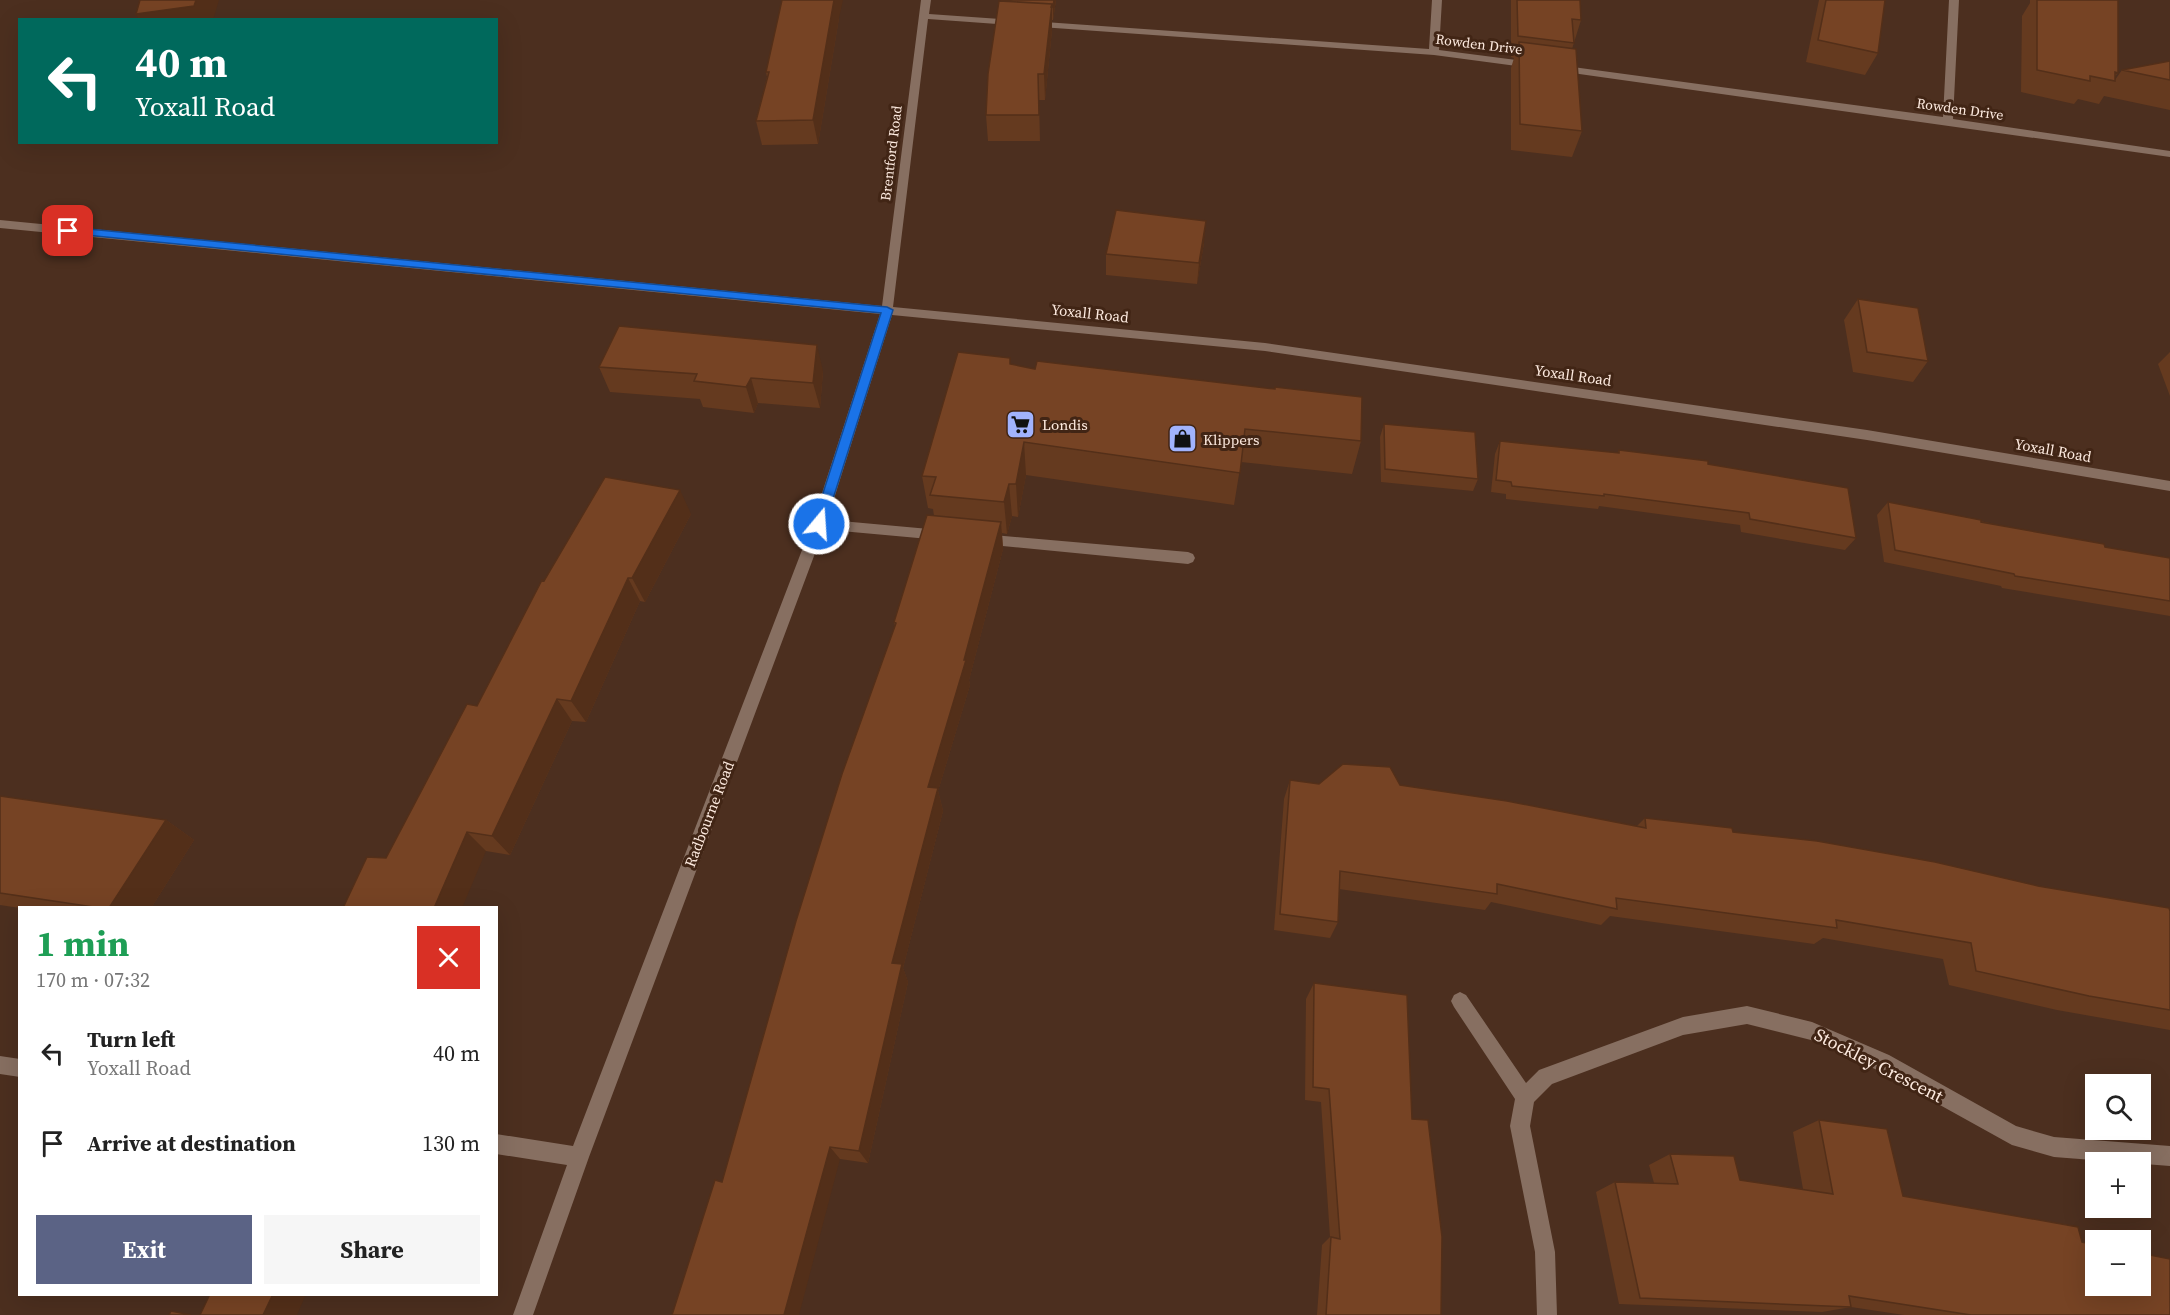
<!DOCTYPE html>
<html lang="en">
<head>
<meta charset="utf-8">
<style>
  body { margin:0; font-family:"Source Serif 4",serif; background:#f6f6f6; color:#222; height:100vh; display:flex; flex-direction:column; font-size:22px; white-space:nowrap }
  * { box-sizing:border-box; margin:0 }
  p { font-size:20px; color:#767676 }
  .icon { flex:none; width:33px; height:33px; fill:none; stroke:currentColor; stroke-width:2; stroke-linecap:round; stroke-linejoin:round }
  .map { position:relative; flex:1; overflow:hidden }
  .side { position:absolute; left:18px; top:906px; width:480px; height:390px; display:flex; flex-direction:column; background:#fff; border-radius:0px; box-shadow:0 6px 24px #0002 }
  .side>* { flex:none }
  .hud { position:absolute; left:18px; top:18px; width:480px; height:126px; border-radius:0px; box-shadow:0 6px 24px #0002; background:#00695c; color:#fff; overflow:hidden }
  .controls { position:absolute; left:2085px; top:1074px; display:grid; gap:12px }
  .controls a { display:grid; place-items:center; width:66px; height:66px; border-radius:0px; background:#fff; box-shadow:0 6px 24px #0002; font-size:30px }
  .pin { position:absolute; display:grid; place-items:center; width:51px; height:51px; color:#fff; margin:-26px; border-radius:12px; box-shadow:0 3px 9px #0006 }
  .me { position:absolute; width:66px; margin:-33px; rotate:18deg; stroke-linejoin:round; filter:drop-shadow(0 0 4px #0008) }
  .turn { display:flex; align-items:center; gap:21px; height:126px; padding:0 18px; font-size:27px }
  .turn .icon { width:78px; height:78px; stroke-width:2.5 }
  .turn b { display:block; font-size:42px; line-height:51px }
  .round { display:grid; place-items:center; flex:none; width:63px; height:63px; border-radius:0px; background:#f6f6f6 }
  .headline { display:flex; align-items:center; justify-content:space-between; height:102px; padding:0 18px }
  h1 { font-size:36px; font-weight:700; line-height:45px; color:#1e9e55 }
  .cta { display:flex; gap:12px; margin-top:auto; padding:12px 18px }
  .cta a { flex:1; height:69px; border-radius:0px; background:#5b6385; color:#fff; font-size:24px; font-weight:700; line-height:69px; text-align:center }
  .cta a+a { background:#f6f6f6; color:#222 }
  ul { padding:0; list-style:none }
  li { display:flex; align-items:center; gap:18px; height:90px; padding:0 18px }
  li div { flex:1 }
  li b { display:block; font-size:22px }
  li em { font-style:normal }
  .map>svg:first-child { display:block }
</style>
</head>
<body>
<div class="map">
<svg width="2170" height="1315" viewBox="0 0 2170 1315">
  <rect width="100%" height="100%" fill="#4c2f1f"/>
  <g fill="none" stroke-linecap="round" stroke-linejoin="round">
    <path fill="#876f61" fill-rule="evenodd" d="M 819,519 L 940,530 L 947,535 L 940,540 L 819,529 L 812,524 Z
      M 982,534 L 1188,552 L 1193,554 L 1195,558 L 1193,562 L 1188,564 L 982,544 L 975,539 Z"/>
    <path fill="#876f61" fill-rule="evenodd" d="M 921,0 L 931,0 L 929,14 L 1429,49 L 1432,0 L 1442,0 L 1439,50 L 1531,62 L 1536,65 L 1531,68 L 1434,55 L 928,19 L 893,307 L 1265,343 L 1867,430 L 2170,481 L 2170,491 L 1867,440 L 1265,351 L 892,315 L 826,524 L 589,1157 L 533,1315 L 513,1315 L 567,1165 L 496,1154 L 496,1134 L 573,1146 L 812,524 L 880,314 L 0,228 L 0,220 L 882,306 Z
      M 1949,0 L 1959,0 L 1953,119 L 2170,151 L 2170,157 L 1558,71 L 1553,68 L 1558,65 L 1943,117 Z
      M 1460,992 L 1466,995 L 1526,1083 L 1539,1070 L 1683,1017 L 1747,1006 L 1812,1022 L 1889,1055 L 2016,1126 L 2054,1137 L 2170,1146 L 2170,1166 L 2054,1157 L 2012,1145 L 1875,1069 L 1811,1040 L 1747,1024 L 1683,1035 L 1552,1084 L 1534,1102 L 1530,1126 L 1555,1252 L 1557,1315 L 1537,1315 L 1535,1252 L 1510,1126 L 1515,1099 L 1454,1007 L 1451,1001 L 1454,995 Z
      M 0,1056 L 20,1059 L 20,1077 L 0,1074 Z"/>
  </g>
  <path fill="#653a1f" d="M 1002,0 L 1056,0 L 1053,20 L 1052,20 L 1052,30 L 1045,100 L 1039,100 L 1040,141 L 988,141 L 986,115 Z
    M 1511,0 L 1580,0 L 1581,20 L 1572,49 L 1582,131 L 1572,157 L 1511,150 L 1511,68 L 1514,58 L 1511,57 Z
    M 1819,0 L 1885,0 L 1878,53 L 1865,75 L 1806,62 Z
    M 2030,0 L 2118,0 L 2118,73 L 2115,76 L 2115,80 L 2122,70 L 2170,61 L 2170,110 L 2104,96 L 2099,104 L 2078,99 L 2074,104 L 2021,92 L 2022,16 L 2030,3 Z
    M 839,18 L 818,144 L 762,145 L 756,121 L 767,77 L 766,72 Z
    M 1204,243 L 1197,284 L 1106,275 L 1106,254 Z
    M 1858,299 L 1928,361 L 1913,382 L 1853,372 L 1844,320 Z
    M 2170,352 L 2170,396 L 2158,364 Z
    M 1011,364 L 1361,441 L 1352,474 L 1241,462 L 1234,505 L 1026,475 L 1018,517 L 1012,516 L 1007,534 L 1002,533 L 1003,549 L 969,680 L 970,685 L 938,791 L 943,811 L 903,968 L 908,982 L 868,1163 L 840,1159 L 722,1182 L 895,626 L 894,622 L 934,516 L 933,509 L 928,508 L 922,476 Z
    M 599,367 L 823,371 L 820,408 L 758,403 L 754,413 L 703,407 L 700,399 L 610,392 Z
    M 1384,424 L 1478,479 L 1473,491 L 1381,482 L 1380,437 Z
    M 1500,441 L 1617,453 L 1619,450 L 1708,464 L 1856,538 L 1845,550 L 1741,532 L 1740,525 L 1599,506 L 1598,509 L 1506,499 L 1506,494 L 1491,492 L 1495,454 Z
    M 1888,502 L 2105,547 L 2170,558 L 2170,616 L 2002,588 L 2001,586 L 1884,562 L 1877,515 Z
    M 691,514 L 645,602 L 640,601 L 586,722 L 572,721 L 510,855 L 486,851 L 386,858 L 477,706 L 544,581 Z
    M 1290,780 L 1319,784 L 1400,785 L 1637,826 L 1645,818 L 2038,886 L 2170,911 L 2170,1030 L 2057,1010 L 1949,985 L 1943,959 L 1823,938 L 1814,944 L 1610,916 L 1601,925 L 1491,902 L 1485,910 L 1339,889 L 1338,922 L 1330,938 L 1274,930 L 1284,799 Z
    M 0,796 L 166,820 L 194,840 L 151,908 L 20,908 L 0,905 Z
    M 1314,983 L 1412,1119 L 1441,1315 L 1317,1315 L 1322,1245 L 1330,1237 L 1321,1102 L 1305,1100 L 1306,999 Z
    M 1819,1120 L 1903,1196 L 2082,1242 L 2170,1315 L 1904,1315 L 1851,1307 L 1822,1312 L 1619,1304 L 1596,1192 L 1615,1182 L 1654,1183 L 1649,1165 L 1670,1154 L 1740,1180 L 1803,1189 L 1793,1132 Z"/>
  <path fill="#532f19" d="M 196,0 L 219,0 L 213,20 L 139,20 L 136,14 Z
    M 834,0 L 843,0 L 839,18 L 818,144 L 813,120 Z
    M 1054,0 L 1056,0 L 1053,20 L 1053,7 Z
    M 1052,4 L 1052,30 L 1045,100 L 1044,74 Z
    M 1206,221 L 1204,243 L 1197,284 L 1199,263 Z
    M 817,345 L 823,371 L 820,408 L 813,383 Z
    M 751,378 L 758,403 L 754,413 L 746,387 Z
    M 1024,442 L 1026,475 L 1018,517 L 1016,484 Z
    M 1009,484 L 1012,516 L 1007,534 L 1004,502 Z
    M 680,490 L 691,514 L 645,602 L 632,578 Z
    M 1001,522 L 1003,549 L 969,680 L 970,685 L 938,791 L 943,811 L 903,968 L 908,982 L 868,1163 L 859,1151 L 892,963 L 928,787 L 964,660 Z
    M 628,578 L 640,601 L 586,722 L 571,701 Z
    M 557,699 L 572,721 L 510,855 L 492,836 Z
    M 166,820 L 194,840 L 151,908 L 109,908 Z
    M 467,832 L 486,851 L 462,908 L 434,908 Z
    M 830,1147 L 840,1159 L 799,1315 L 784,1315 Z
    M 273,1294 L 306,1294 L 297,1315 L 263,1315 Z"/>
  <path fill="#764324" stroke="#532f19" stroke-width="1.5" d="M 140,0 L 196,0 L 194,6 L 136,14 Z
    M 782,0 L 834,0 L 813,120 L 756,121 L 769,72 L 766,72 Z
    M 1002,0 L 1054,0 L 1053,7 L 1051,7 L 1052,4 L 1002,1 Z
    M 1517,0 L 1580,0 L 1581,20 L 1572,19 L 1574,43 L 1518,36 Z
    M 1826,0 L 1885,0 L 1878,53 L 1818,40 Z
    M 2037,0 L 2118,0 L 2118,73 L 2115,72 L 2115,81 L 2090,76 L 2090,81 L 2037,70 Z
    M 999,1 L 1052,4 L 1044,74 L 1038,74 L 1039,115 L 986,115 L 988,74 Z
    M 1519,42 L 1576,49 L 1582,131 L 1520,124 Z
    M 2170,61 L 2170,80 L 2122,70 Z
    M 1116,210 L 1206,221 L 1199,263 L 1106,254 Z
    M 1858,299 L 1918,308 L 1928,361 L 1867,352 Z
    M 619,326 L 817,345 L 813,383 L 751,378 L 746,387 L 694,381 L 697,374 L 599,367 Z
    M 958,352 L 1010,358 L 1010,364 L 1035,369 L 1037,361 L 1275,389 L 1275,387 L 1362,397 L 1361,441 L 1245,429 L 1240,473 L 1024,442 L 1016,484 L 1009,484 L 1004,502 L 930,495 L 936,477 L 922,476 Z
    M 1384,424 L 1475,432 L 1478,479 L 1385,469 Z
    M 1500,441 L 1619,453 L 1619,450 L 1708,461 L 1708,464 L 1848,488 L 1856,538 L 1750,519 L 1749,513 L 1604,494 L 1604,496 L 1512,486 L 1511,482 L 1496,480 Z
    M 605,477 L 680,490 L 632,578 L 628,578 L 571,701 L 557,699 L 492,836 L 467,832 L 434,908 L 343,908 L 367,857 L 386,858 L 467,704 L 477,706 L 542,580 L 544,581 Z
    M 1888,502 L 1981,520 L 1981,522 L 2104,544 L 2105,547 L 2170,558 L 2170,601 L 2015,576 L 2014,574 L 1895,550 Z
    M 927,515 L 1001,522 L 964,660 L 966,660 L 928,787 L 938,788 L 892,963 L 902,964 L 859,1151 L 830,1147 L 784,1315 L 672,1315 L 715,1180 L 722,1182 L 796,921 L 842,774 L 896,623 L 894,622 Z
    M 1343,764 L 1390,767 L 1400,785 L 1507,801 L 1646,828 L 1645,818 L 1732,828 L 1733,832 L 1817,841 L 1935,862 L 2038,886 L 2169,908 L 2170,911 L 2170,1010 L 2089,996 L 1976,971 L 1971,943 L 1836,920 L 1837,928 L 1616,898 L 1617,909 L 1497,884 L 1497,894 L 1340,871 L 1338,922 L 1280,914 L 1290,780 L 1319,784 Z
    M 0,796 L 166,820 L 109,908 L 100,908 L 0,893 Z
    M 1314,983 L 1407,995 L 1412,1119 L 1428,1120 L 1442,1237 L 1441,1315 L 1326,1315 L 1331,1237 L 1340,1239 L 1329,1089 L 1313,1087 Z
    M 1819,1120 L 1887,1129 L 1903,1196 L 2078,1227 L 2082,1242 L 2096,1245 L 2096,1286 L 2140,1286 L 2140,1253 L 2170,1259 L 2170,1315 L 1971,1315 L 1849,1296 L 1851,1307 L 1640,1298 L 1615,1182 L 1678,1184 L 1670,1154 L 1734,1156 L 1740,1180 L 1833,1194 Z
    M 210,1294 L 273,1294 L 263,1315 L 200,1315 Z
    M 171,1311 L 191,1315 L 169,1315 Z"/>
  <path fill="#1a73e8" stroke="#114b97" stroke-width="1.5" d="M 68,227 L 887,307 L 893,310 L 825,524 L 819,529 L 813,524 L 881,313 L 65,233 L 63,231 Z"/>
  <defs>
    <symbol id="supermarket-square" viewBox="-11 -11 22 22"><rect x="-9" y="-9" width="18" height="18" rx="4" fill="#a1b3fd" stroke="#412515"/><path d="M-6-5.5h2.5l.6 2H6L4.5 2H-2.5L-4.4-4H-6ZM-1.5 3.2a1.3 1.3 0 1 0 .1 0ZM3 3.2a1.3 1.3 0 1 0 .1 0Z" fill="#111"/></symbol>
    <symbol id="shop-square" viewBox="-11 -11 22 22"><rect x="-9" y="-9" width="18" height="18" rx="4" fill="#a1b3fd" stroke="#412515"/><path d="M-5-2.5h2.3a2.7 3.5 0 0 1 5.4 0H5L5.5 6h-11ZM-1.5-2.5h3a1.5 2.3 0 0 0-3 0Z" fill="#111"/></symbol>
  </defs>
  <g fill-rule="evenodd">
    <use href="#supermarket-square" x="1004" y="408" width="33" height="33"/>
    <use href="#shop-square" x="1166" y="422" width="33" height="33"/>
  </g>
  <g text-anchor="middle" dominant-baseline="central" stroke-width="6" stroke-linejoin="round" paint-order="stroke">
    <g font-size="14" fill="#fdeadf" stroke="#412515">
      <text transform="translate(1479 44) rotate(7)">Rowden Drive</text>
      <text transform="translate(1960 109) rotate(8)">Rowden Drive</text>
      <text transform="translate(891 153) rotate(-83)">Brentford Road</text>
    </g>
    <g font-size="15" fill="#fdeadf" stroke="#412515">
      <text transform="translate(1090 313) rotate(6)">Yoxall Road</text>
      <text transform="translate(1573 375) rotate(8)">Yoxall Road</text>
      <text transform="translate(2053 450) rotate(10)">Yoxall Road</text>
      <text transform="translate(709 814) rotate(-69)">Radbourne Road</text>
    </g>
    <g font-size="15" fill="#fdeadf" stroke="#412515" text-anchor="start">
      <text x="1042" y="424">Londis</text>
      <text x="1203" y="439">Klippers</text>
    </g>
    <g font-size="18" fill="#fdeadf" stroke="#412515">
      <text transform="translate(1879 1065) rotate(27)">Stockley Crescent</text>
    </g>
  </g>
</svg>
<div class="controls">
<a><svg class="icon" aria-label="search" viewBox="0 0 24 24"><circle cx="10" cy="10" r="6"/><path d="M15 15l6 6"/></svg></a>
<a>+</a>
<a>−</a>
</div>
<div class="pin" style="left:68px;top:231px;background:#d93025"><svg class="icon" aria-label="arrive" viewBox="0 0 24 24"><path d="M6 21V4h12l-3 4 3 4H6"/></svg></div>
<svg class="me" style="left:819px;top:524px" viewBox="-20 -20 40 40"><circle r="17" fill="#1a73e8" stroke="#fff" stroke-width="3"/><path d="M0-11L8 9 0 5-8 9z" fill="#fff"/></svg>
<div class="hud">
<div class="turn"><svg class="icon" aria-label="left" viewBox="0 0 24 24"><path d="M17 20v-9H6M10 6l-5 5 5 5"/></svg><div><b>40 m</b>Yoxall Road</div></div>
</div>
<section class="side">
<div class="headline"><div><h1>1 min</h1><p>170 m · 07:32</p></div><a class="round" style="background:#d93025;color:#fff"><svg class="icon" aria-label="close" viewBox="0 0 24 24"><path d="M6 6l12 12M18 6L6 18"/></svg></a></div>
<ul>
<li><svg class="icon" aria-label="left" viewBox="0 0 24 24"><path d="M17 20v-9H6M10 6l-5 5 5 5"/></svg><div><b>Turn left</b><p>Yoxall Road</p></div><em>40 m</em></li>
<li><svg class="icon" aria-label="arrive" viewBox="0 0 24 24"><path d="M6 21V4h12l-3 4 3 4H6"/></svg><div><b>Arrive at destination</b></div><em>130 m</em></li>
</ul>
<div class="cta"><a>Exit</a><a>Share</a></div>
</section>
</div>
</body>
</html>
